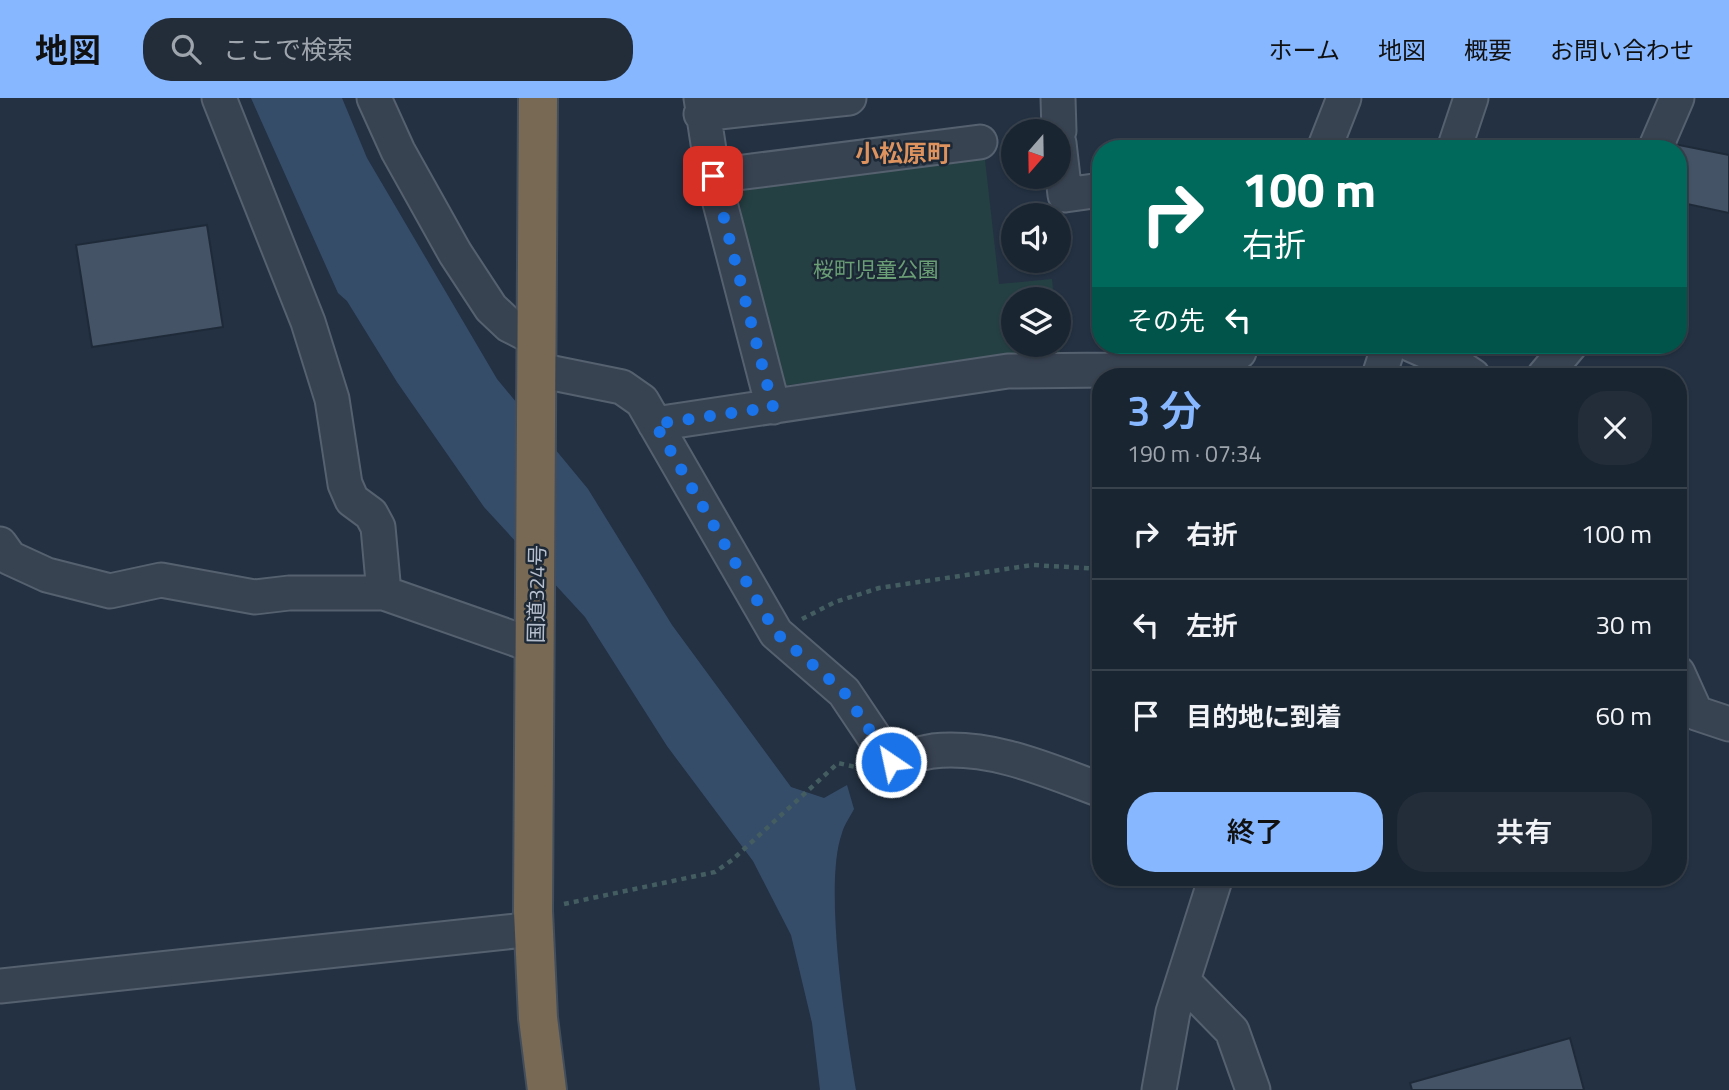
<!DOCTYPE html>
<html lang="ja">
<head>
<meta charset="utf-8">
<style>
  body { margin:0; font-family:"Titillium Web","Noto Sans JP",sans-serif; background:#232d3a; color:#f1f3f6; height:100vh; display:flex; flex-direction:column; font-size:26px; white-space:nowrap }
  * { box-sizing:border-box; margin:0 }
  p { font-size:23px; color:#9fa5ac }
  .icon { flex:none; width:38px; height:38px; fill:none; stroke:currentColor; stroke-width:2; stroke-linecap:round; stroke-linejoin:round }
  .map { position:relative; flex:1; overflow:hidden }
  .sheet { position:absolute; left:1092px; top:270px; width:595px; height:518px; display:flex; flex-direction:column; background:#1a2532; border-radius:28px; box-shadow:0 2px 5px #0004,0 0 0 2px #38424d }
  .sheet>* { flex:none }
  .banner { position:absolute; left:1092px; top:42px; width:595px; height:214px; border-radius:28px; box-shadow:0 2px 5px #0004,0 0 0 2px #38424d; background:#00695c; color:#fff; overflow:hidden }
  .needle { width:46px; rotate:200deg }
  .tools { position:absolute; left:1001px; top:21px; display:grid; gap:14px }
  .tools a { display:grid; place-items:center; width:70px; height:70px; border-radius:50%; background:#1a2532; box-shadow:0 2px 5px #0004,0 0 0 2px #38424d; font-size:35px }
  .pin { position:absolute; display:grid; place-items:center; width:60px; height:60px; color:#fff; margin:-30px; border-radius:14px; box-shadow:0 4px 10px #0006 }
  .me { position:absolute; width:77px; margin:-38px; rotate:326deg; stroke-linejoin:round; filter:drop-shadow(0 0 5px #0008) }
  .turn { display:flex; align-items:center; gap:24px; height:147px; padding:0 35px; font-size:32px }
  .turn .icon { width:91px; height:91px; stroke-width:2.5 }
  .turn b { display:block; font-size:49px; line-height:60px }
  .then { display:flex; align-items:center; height:66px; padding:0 35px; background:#0003; gap:14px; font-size:26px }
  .round { display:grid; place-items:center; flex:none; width:74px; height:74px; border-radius:28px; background:#232d3a }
  .head { display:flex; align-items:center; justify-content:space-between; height:119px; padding:0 35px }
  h1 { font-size:42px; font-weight:600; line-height:52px; color:#87b7ff }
  .button { display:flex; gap:14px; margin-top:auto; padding:14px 35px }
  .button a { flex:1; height:80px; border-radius:28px; background:#87b7ff; color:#111; font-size:28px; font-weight:600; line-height:80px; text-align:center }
  .button a+a { background:#232d3a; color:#f1f3f6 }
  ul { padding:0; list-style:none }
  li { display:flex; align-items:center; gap:21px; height:91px; padding:0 35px; border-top:2px solid #38424d }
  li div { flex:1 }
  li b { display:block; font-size:26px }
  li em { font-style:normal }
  header { display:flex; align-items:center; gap:42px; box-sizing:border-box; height:98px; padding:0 35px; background:#87b7ff; color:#111 }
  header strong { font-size:33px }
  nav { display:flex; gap:38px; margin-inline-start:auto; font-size:24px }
  .search { width:490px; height:63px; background:#232d3a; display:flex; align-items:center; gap:18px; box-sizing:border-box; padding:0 24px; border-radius:28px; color:#9fa5ac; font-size:26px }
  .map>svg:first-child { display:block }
</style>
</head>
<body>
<header>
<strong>地図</strong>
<div class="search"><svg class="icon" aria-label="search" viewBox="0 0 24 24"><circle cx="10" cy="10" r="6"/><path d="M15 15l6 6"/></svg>ここで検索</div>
<nav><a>ホーム</a><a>地図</a><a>概要</a><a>お問い合わせ</a></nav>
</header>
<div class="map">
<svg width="1729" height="992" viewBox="0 0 1729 992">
  <rect width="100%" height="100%" fill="#233142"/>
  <path fill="#254043" d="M 984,53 L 999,186 L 1052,181 L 1054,201 L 1013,201 L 1013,247 L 1059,247 L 1059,244 L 1060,256 L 779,288 L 735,84 Z"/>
  <path fill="#364d6a" d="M 251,0 L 342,0 L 367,60 L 497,281 L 588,391 L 672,527 L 791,689 L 824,700 L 847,687 L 854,711 C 850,719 844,727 842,735 C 823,787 846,934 856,992 L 820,992 L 812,925 L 791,837 L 753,763 L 667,648 L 585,519 L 484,409 L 397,284 L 347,203 L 338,195 Z"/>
  <path fill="#445366" stroke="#1f2a39" stroke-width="2" d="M 1664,44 L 1729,57 L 1729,115 L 1678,104 L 1678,51 L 1663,51 Z
    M 207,127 L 223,229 L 92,249 L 76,147 Z
    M 1570,940 L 1584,992 L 1412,992 L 1410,985 Z"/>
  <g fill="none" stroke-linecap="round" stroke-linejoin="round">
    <defs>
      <path id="minor" d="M 219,0 L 308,224 L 332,301 L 345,386 L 352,402 L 371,416 L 378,429 L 384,495
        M 374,0 L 398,53 L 455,155 L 491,210 L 509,227 L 538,242
        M 701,0 L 713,78 L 773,309
        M 1058,0 L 1059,33
        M 701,16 L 849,0
        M 1059,45 L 1065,97 L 1101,92
        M 1324,51 L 1344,0
        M 1454,51 L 1471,0
        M 1655,51 L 1677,0
        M 713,78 L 980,44
        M 1412,247 L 1455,266 L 1473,278
        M 538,272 L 622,289 L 642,303 L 776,535 L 844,594 L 891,664 C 905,660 919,655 933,653 C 992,647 1047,672 1101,692
        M 1379,278 L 1389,247
        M 1544,278 L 1570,247
        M 655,326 L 1008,273 L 1108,272 L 1239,254
        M 0,446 L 10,460 L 47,477 L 110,493 L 161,482 L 255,499 L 289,495 L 384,495 L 535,548
        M 1678,575 L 1696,615 L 1729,626
        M 1183,883 L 1232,933 L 1253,992
        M 0,888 L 534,831
        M 1159,992 L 1173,914 L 1216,779"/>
      <path id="highway" d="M 538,0 L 533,813 L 538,920 L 547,992"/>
    </defs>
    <use href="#minor" stroke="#56616f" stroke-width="37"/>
    <use href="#highway" stroke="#434e5c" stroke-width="42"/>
    <path stroke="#445d60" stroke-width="4.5" stroke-dasharray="5 5" stroke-linecap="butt" d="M 802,521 L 835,504 L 879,490 L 1033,467 L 1101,471
      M 564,806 L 715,774 L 732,762 L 838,665 L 860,670"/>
    <use href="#minor" stroke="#384352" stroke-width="33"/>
    <use href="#highway" stroke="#786954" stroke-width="38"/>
  </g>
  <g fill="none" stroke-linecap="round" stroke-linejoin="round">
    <path stroke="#1a73e8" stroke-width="12" stroke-dasharray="0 21.6" d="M 713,78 L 773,309 L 655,326 L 776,535 L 844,594 L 891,664"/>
  </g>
  <g text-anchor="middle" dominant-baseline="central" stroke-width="5" stroke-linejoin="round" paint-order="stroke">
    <g font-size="21" fill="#6a9f75" stroke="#1d2837">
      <text x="876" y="171">桜町児童公園</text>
    </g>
    <g font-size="21" fill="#b5becc" stroke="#1d2837">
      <text transform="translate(536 496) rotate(-89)">国道324号</text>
    </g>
    <g font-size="24" font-weight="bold" fill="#de935e" stroke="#1d2837">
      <text x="903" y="55">小松原町</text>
    </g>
  </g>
</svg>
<div class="tools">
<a><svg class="needle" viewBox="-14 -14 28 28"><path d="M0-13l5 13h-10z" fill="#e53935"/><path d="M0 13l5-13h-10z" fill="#9fa5ac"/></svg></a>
<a><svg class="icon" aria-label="sound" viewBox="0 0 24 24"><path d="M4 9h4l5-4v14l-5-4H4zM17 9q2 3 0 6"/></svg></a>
<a><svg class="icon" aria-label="layers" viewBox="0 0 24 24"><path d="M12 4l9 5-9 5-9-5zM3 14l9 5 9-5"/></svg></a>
</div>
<div class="pin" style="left:713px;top:78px;background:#d93025"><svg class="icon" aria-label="arrive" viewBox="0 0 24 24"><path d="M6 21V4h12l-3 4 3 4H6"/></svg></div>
<svg class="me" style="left:891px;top:664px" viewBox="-20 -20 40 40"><circle r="17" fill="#1a73e8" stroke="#fff" stroke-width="3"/><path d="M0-11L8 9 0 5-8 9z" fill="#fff"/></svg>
<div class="banner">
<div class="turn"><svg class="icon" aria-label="right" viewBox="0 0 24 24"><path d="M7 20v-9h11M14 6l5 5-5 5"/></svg><div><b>100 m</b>右折</div></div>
<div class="then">その先<svg class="icon" aria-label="left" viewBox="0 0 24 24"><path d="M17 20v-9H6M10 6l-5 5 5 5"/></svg></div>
</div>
<section class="sheet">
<div class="head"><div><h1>3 分</h1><p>190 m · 07:34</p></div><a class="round"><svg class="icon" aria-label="close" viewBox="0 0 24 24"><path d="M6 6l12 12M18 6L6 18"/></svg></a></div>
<ul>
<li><svg class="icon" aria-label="right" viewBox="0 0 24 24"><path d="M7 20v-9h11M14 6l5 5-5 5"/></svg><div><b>右折</b></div><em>100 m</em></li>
<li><svg class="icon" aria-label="left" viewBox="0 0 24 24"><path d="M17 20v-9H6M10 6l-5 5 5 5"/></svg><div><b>左折</b></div><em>30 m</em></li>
<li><svg class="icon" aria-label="arrive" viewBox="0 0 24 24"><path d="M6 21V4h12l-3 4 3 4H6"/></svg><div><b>目的地に到着</b></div><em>60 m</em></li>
</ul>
<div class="button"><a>終了</a><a>共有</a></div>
</section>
</div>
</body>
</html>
